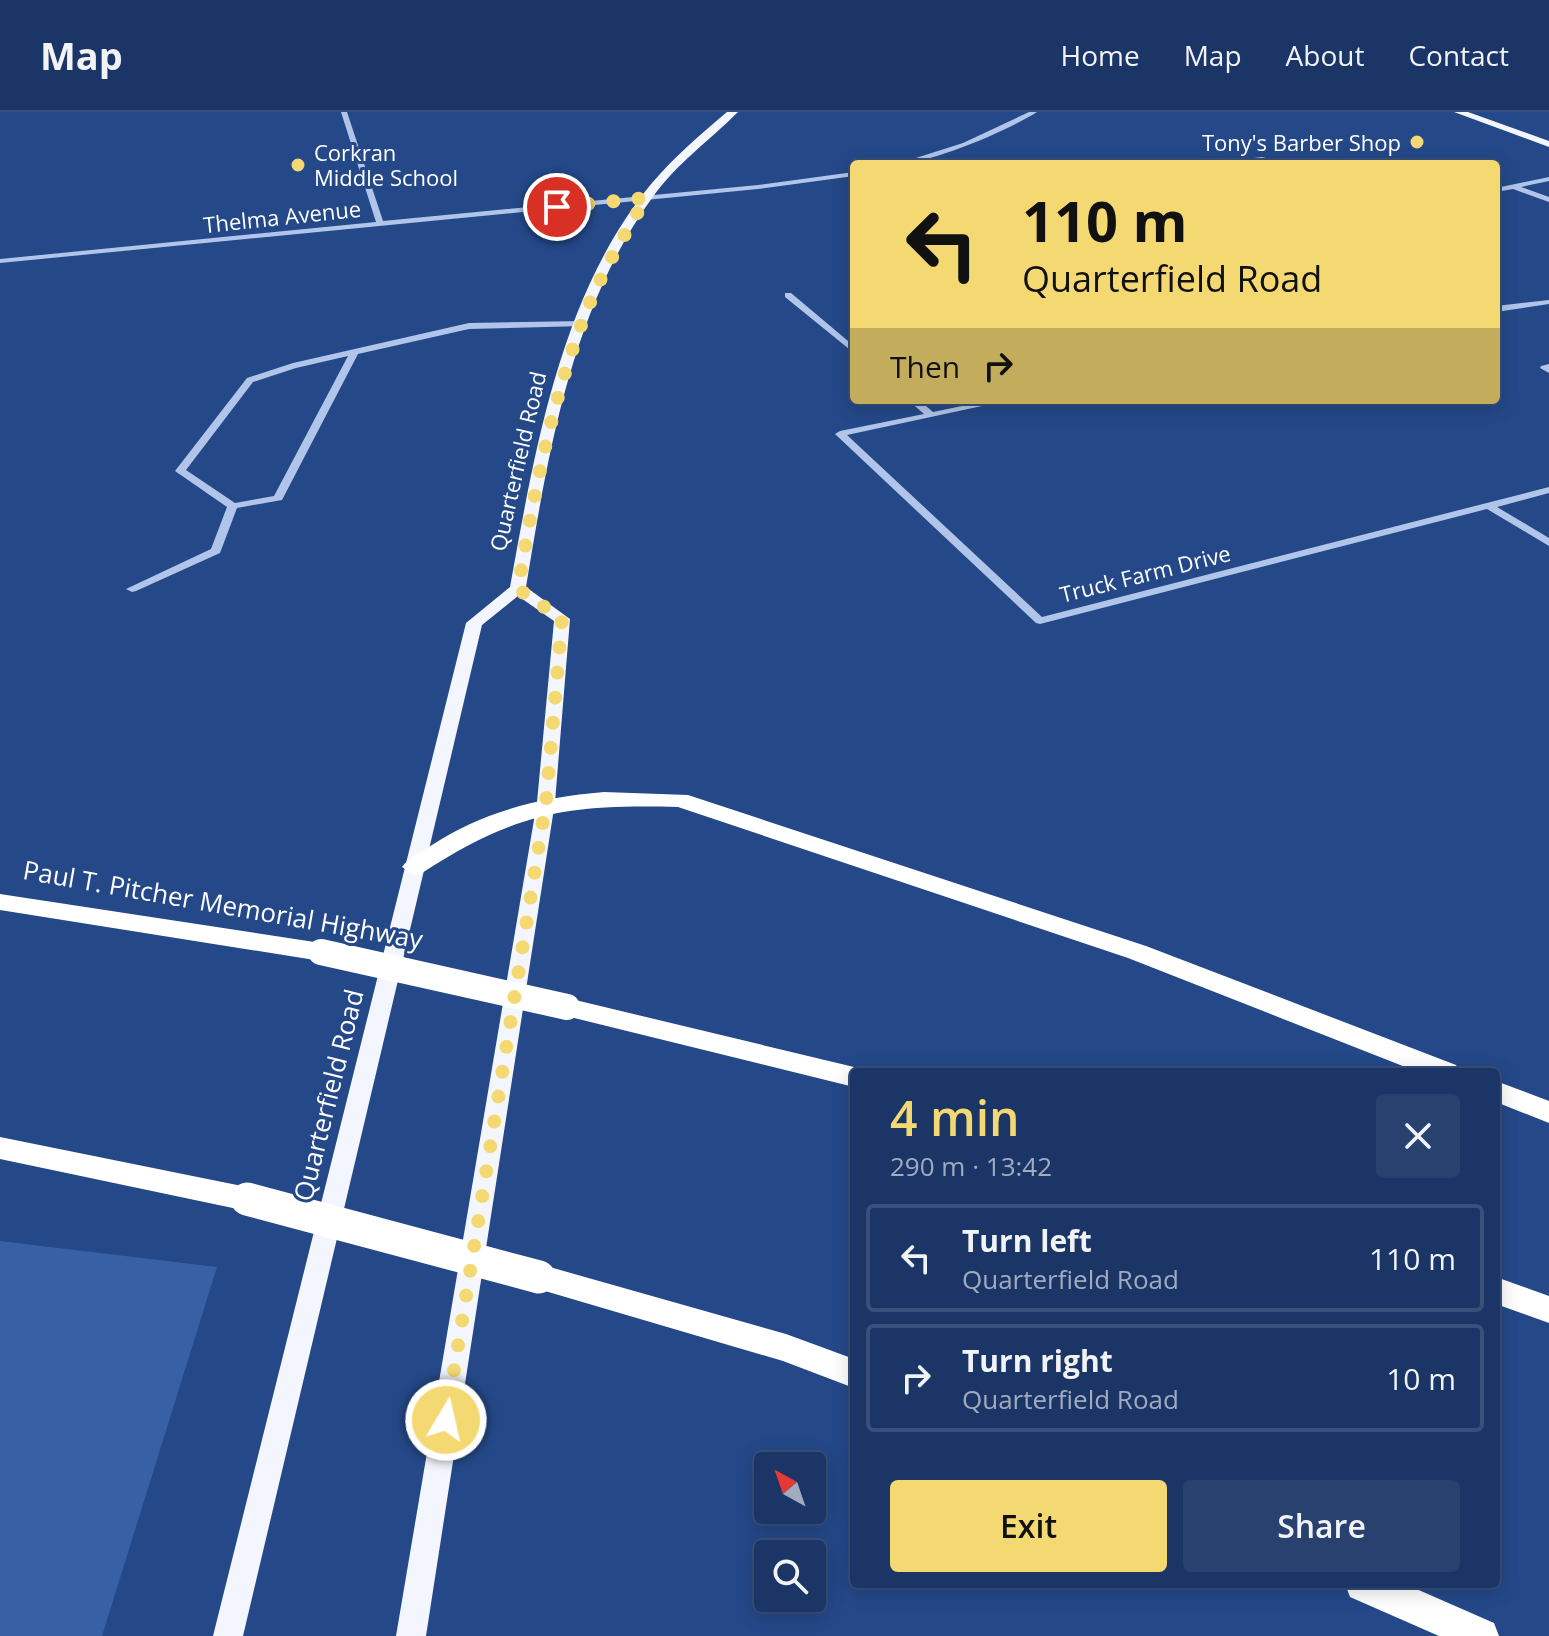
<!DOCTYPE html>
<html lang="en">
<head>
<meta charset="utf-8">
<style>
  body { margin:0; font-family:"Open Sans",sans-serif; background:#28416f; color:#f1f3f6; height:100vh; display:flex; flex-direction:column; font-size:30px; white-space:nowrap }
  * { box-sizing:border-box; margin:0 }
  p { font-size:26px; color:#a0abbf }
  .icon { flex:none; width:44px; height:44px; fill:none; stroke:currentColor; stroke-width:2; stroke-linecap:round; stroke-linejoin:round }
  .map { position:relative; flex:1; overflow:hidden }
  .side { position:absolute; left:850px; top:956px; width:650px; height:520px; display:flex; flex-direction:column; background:#1b3666; border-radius:8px; box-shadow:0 4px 20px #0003,0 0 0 2px #39507a }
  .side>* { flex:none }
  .guide { position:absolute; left:850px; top:48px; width:650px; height:244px; border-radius:8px; box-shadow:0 4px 20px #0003,0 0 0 2px #39507a; background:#f4d973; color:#111; overflow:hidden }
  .needle { width:52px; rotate:320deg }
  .controls { position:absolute; left:754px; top:1340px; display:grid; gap:16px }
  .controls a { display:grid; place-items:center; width:72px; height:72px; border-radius:8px; background:#1b3666; box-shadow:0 4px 20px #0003,0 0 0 2px #39507a; font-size:40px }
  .pin { position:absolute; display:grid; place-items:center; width:68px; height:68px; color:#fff; margin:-34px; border:4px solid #fff; border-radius:50%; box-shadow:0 2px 8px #0007 }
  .me { position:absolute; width:88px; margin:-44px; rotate:9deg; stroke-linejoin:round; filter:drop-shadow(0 0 6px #0008) }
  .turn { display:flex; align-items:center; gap:28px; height:168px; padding:0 40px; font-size:36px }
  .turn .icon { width:104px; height:104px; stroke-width:2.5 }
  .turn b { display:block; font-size:56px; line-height:68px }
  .then { display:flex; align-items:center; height:76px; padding:0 40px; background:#0003; gap:16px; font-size:30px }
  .round { display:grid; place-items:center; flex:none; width:84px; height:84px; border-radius:8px; background:#28416f }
  .overview { display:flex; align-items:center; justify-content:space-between; height:136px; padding:0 40px }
  h1 { font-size:48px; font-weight:600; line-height:60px; color:#f4d973 }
  .action { display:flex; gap:16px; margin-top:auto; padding:16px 40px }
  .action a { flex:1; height:92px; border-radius:8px; background:#f4d973; color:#111; font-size:32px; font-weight:600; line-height:92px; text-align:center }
  .action a+a { background:#28416f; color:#f1f3f6 }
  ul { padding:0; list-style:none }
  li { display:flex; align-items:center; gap:24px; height:108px; margin:0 16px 12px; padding:0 24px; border:4px solid #39507a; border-radius:8px }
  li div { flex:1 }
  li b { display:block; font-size:30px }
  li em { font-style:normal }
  header { display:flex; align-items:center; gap:48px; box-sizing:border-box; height:112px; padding:0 40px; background:#1b3666; border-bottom:2px solid #39507a }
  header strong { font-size:38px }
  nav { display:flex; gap:44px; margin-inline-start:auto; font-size:28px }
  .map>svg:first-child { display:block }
</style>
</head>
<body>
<header>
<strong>Map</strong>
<nav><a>Home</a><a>Map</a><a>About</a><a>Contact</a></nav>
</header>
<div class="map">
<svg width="1549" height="1524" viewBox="0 0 1549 1524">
  <rect width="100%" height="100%" fill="#244888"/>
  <path fill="#3860a5" d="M 0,1129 L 217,1155 L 102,1524 L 0,1524 Z"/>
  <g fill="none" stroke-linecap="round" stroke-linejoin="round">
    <path fill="#b0c5e9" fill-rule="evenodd" d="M 341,0 L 347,0 L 383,109 L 758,73 L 854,60 L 854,64 L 758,77 L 0,151 L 0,147 L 376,110 Z
      M 1029,0 L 1037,0 C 1009,18 930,52 897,52 L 963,31 Z
      M 1262,45 L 1291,52 L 1262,49 L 1206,52 Z
      M 1549,65 L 1549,69 L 1521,75 L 1549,85 L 1549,90 L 1513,77 L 1496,80 L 1496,76 Z
      M 785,181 L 791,181 L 854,234 L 854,241 L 785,185 Z
      M 1549,188 L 1549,192 L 1496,200 L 1496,194 Z
      M 582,209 L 586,212 L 585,214 L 469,217 L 358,242 L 282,388 L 237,396 L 220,441 L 136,479 L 132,480 L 126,477 L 211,437 L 227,395 L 175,359 L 247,266 L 293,251 L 469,211 ZM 348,244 L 274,384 L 235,391 L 186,358 L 253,270 L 296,256 Z
      M 1549,252 L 1549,261 L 1540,256 L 1541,254 Z
      M 908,288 L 919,288 L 933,300 L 991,288 L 1010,288 L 847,323 L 1042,505 L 1549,375 L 1549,381 L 1497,395 L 1549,426 L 1549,434 L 1487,397 L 1040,512 L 1036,511 L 835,322 L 840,319 L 924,302 Z"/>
    <path fill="#f3f6fe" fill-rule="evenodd" d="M 727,0 L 738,0 C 709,29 676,52 652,86 C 571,198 548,342 526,475 L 570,507 L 555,690 L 426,1524 L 396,1524 L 537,690 L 554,509 L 518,484 L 482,513 L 243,1524 L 213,1524 L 466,511 L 510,475 C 535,338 560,182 652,71 C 674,45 701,22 727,0 Z
      M 1454,0 L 1468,0 L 1549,29 L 1549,35 Z"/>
    <path fill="#fff" fill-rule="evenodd" d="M 604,680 L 688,683 L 1146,834 L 1456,953 L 1460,960 L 1418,960 L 1128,846 L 678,695 C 569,692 515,700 422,761 L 414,763 L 402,755 C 409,745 422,739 432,733 C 484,699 542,685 604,680 Z
      M 0,782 L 321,831 L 330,834 L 334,840 L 330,846 L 321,849 L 0,798 Z
      M 567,886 L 854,955 L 865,960 L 854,960 L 854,975 L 558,902 L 554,895 L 558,888 Z
      M 1496,969 L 1549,989 L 1549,1011 L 1496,990 Z
      M 0,1025 L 247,1075 L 257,1079 L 262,1087 L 257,1095 L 247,1099 L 0,1047 Z
      M 539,1152 L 786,1222 L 854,1247 L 854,1276 L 783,1249 L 528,1174 L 524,1165 L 528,1156 Z
      M 1496,1165 L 1549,1184 L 1549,1211 L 1496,1192 Z
      M 1345,1472 L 1405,1472 L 1494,1511 L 1499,1524 L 1439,1524 L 1350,1485 Z"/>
    <path stroke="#fff" stroke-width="26" d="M 321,840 L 567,895"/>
    <path stroke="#fff" stroke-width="33" d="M 247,1087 L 539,1165"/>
  </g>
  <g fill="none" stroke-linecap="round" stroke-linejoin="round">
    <path stroke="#f4d973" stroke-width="14" stroke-dasharray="0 25.2" d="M 446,1308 L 546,690 L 562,507 L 518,477 C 534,380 553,280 591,188 C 606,153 627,119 646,86 L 557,95"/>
  </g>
  <g fill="#f4d973" stroke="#244888" stroke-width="3">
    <circle cx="1417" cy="30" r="8"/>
    <circle cx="298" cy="53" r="8"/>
  </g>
  <g text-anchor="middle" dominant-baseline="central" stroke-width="6" stroke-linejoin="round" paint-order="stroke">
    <g font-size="22" fill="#fff" stroke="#244888" text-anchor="end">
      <text x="1401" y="30">Tony's Barber Shop</text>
      <text x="314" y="40" text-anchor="start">Corkran<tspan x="314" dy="25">Middle School</tspan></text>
    </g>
    <g font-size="22" fill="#fff" stroke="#244888">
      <text transform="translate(282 104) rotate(-6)">Thelma Avenue</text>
      <text transform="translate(517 349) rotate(-77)">Quarterfield Road</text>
      <text transform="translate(1145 461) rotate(-14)">Truck Farm Drive</text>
    </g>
    <g font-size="26" fill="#fff" stroke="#244888">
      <text transform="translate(223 792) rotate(10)">Paul T. Pitcher Memorial Highway</text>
      <text transform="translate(328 983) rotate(-76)">Quarterfield Road</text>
    </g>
  </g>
</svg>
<div class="controls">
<a><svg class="needle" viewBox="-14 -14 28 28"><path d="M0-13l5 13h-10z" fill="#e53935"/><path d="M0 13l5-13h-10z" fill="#a0abbf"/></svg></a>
<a><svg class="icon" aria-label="search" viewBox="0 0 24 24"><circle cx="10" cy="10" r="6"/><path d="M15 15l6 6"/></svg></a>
</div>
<div class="pin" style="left:557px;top:95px;background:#d93025"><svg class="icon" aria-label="arrive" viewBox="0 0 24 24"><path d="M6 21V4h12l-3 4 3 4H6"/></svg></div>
<svg class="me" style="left:446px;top:1308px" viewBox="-20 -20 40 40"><circle r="17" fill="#f4d973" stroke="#fff" stroke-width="3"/><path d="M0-11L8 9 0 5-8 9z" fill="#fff"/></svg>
<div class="guide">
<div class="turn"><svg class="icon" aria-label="left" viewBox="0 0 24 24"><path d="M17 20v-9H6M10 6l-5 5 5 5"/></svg><div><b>110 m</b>Quarterfield Road</div></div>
<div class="then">Then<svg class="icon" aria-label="right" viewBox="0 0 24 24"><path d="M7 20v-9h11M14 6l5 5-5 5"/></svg></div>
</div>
<section class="side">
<div class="overview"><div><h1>4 min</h1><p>290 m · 13:42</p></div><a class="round"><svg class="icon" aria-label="close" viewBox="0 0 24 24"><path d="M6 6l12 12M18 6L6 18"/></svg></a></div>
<ul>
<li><svg class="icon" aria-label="left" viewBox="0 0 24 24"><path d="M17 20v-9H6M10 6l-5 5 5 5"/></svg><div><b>Turn left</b><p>Quarterfield Road</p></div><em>110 m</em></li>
<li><svg class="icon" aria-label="right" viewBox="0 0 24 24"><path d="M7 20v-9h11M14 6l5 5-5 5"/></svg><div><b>Turn right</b><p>Quarterfield Road</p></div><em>10 m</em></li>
</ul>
<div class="action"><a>Exit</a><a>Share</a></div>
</section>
</div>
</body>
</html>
